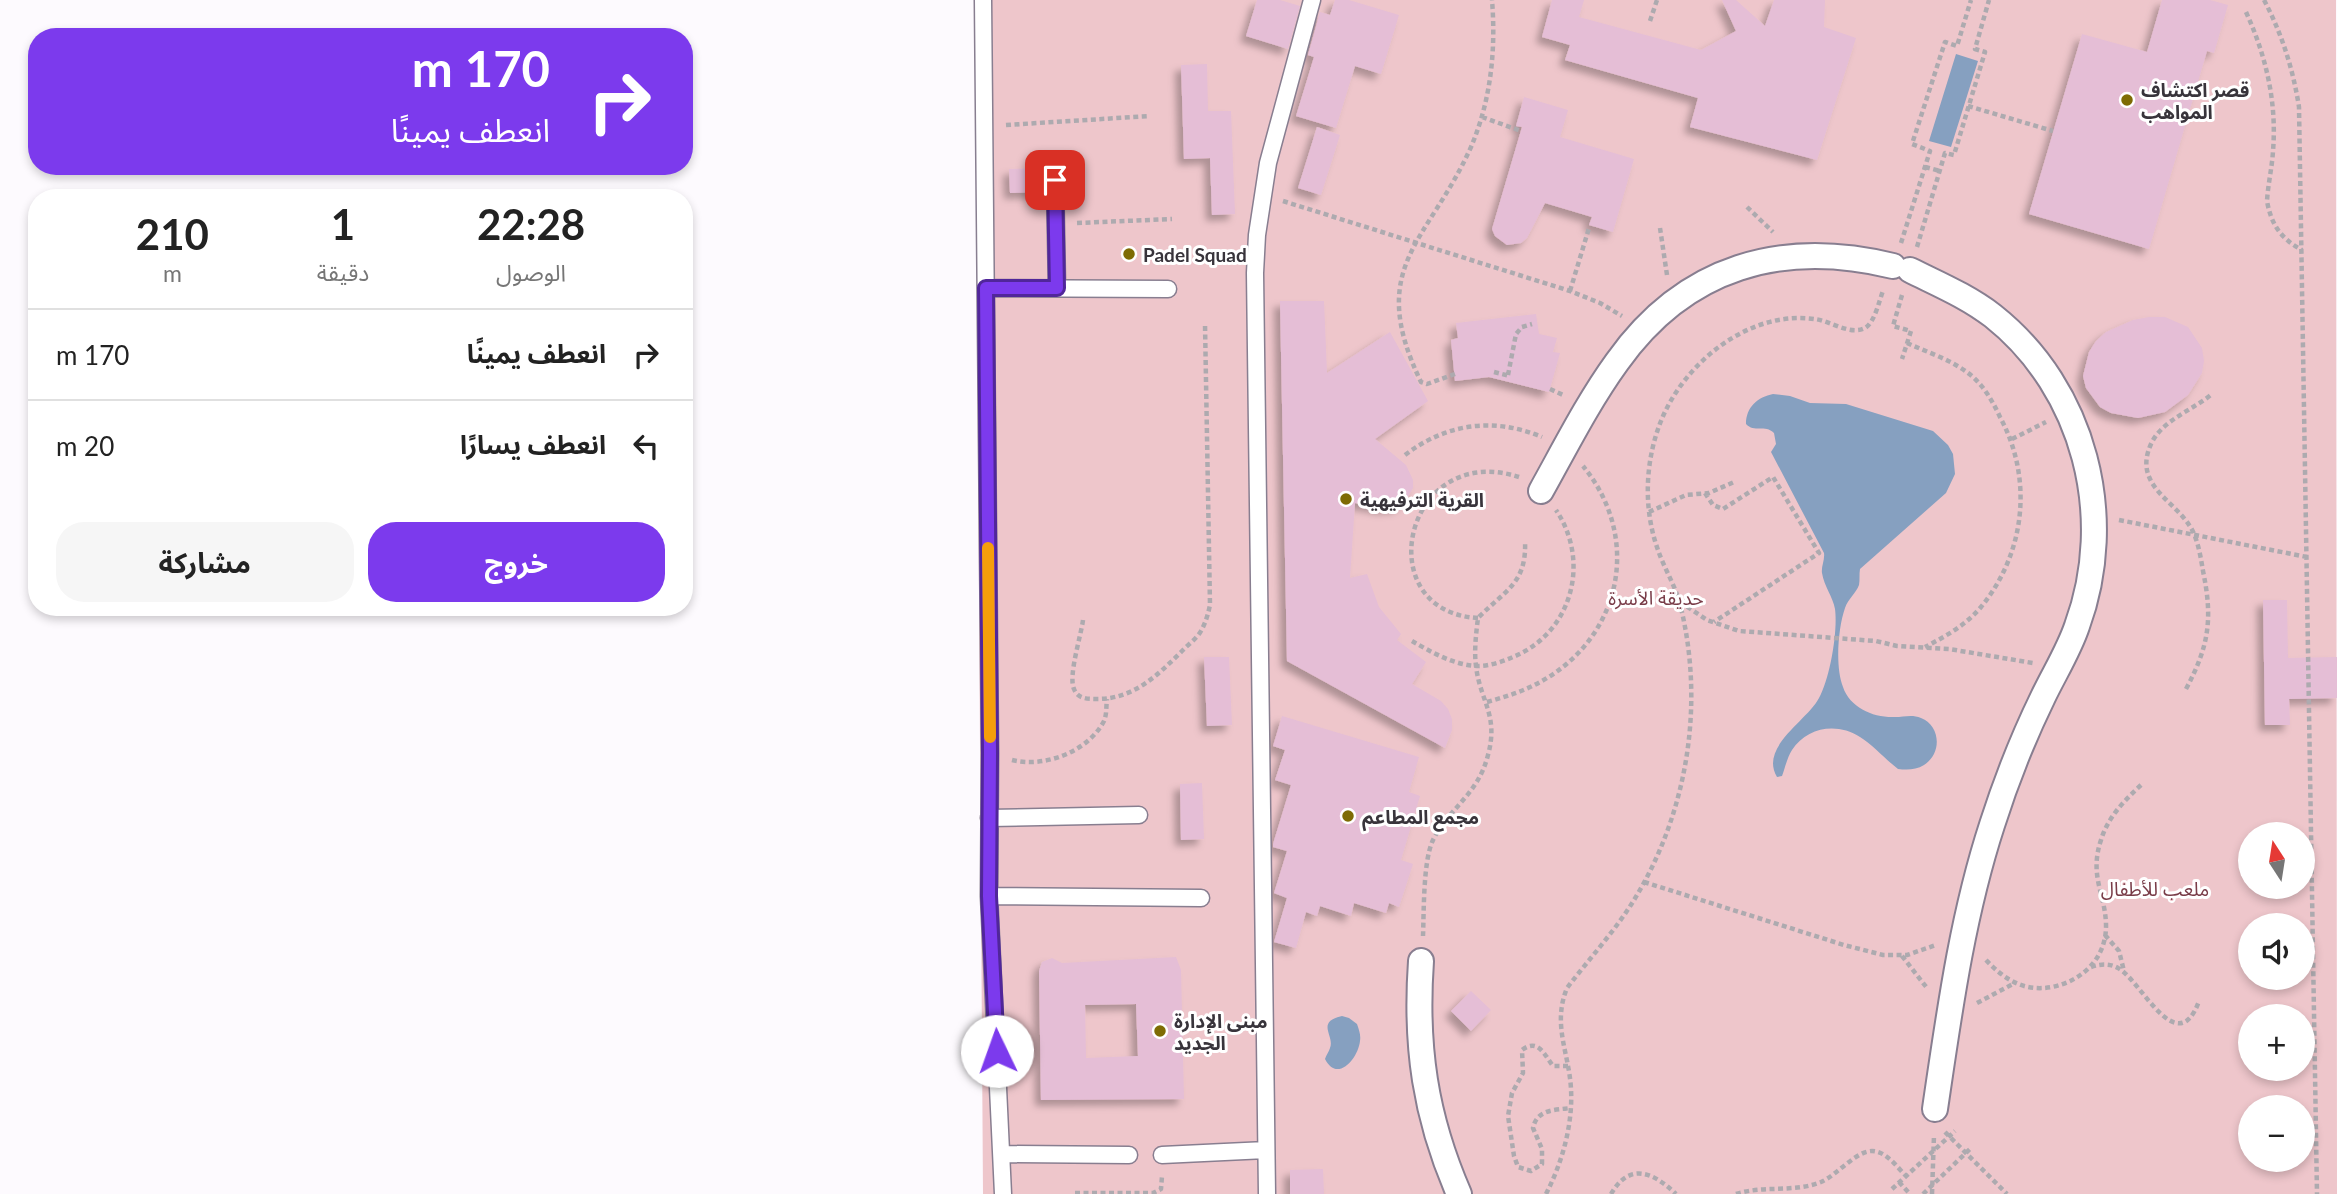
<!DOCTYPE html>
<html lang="ar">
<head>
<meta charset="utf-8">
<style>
  body { margin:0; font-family:Lato,"Noto Sans Arabic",sans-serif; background:#f6f6f6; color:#222; direction:rtl; height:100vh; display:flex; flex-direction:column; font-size:26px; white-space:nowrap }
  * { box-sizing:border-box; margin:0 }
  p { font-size:23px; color:#767676 }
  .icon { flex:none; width:38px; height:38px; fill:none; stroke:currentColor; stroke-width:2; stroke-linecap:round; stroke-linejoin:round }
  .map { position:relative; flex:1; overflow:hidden; direction:ltr }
  .details { position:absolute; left:28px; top:189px; width:665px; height:427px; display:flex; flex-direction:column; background:#fff; border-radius:28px; box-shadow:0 4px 10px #0003; direction:rtl }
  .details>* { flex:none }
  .banner { position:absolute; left:28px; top:28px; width:665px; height:147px; border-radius:28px; box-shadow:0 4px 10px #0003; direction:rtl; background:#7c3aed; color:#fff; overflow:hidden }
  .needle { width:46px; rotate:348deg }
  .controls { position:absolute; left:2238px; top:822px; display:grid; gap:14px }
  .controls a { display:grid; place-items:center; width:77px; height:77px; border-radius:50%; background:#fff; box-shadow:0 4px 10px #0003; font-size:35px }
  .pin { position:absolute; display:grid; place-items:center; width:60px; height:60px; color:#fff; margin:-30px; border-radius:14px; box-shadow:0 4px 10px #0006 }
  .me { position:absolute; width:77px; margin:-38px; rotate:357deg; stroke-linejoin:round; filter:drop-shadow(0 0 5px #0008) }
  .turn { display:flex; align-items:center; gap:24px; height:147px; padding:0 28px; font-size:32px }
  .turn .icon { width:91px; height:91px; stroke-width:2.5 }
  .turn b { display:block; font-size:49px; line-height:60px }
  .eta { display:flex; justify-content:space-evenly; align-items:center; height:119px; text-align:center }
  .eta b { font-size:42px; font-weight:700; line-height:49px }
  .cta { display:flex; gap:14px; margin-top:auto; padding:14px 28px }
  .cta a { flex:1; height:80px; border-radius:28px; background:#7c3aed; color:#fff; font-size:28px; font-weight:700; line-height:80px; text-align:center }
  .cta a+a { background:#f6f6f6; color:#222 }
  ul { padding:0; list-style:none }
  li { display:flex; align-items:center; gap:21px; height:91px; padding:0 28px; border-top:2px solid #e0e0e0 }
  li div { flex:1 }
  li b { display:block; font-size:26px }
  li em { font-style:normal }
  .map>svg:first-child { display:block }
</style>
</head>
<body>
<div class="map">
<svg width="2337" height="1194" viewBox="0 0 2337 1194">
  <defs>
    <filter id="shadow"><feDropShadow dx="-6" dy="6" stdDeviation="3.5" flood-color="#0004"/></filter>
  </defs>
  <rect width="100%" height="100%" fill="#fdfafe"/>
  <path fill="#eec6cb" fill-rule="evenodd" d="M 975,0 L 2336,0 L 2337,1194 L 983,1194 ZM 2250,835 L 2303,835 L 2303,887 L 2250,887 ZM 2250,926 L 2303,926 L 2303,978 L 2250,978 ZM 2250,1017 L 2303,1017 L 2303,1069 L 2250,1069 ZM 2250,1108 L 2303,1108 L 2303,1160 L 2250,1160 Z"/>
  <path fill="#86a0c0" d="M 1956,54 L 1978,61 L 1951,147 L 1929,141 Z
    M 1773,394 L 1790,396 L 1810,403 L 1846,404 L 1933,431 L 1948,445 L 1953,454 L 1955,474 L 1946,493 L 1860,569 C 1859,574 1860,580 1859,585 C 1856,593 1848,599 1845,608 C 1838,628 1835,667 1843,687 C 1850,708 1874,718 1895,717 C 1904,717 1912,714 1921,718 C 1941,726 1942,754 1924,765 C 1916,770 1907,770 1898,769 C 1885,759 1873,745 1860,737 C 1837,722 1807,727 1792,750 C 1787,758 1785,768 1782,776 L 1777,777 C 1759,747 1807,721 1819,698 C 1830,678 1838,631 1835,609 C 1833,597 1824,586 1822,573 C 1821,567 1825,560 1824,553 L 1771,452 L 1776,444 L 1774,433 C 1765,424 1754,433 1746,424 C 1746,407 1758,397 1773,394 Z
    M 1342,1016 L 1349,1018 L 1357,1024 C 1359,1030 1361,1035 1360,1041 C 1358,1059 1337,1083 1325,1059 C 1326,1055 1329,1052 1330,1048 C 1335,1036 1315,1022 1342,1016 Z"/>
  <path fill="#e5bed6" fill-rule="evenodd" filter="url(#shadow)" d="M 1257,0 L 1280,0 L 1300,6 L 1288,49 L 1246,36 Z
    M 1335,0 L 1349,0 L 1399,15 L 1381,74 L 1355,66 L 1336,128 L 1296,116 L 1314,57 L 1308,55 L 1320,12 L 1330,15 Z
    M 1552,0 L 1584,0 L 1579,17 L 1701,50 L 1736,31 L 1722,0 L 1736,0 L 1765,26 L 1774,0 L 1825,0 L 1824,27 L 1856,38 L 1817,160 L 1690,127 L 1698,98 L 1565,60 L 1570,45 L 1542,37 Z
    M 2162,0 L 2210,0 L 2228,5 L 2214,53 L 2207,51 L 2149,249 L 2029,214 L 2082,34 L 2147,52 Z
    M 1207,64 L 1208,111 L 1231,111 L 1235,214 L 1212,215 L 1210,158 L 1184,159 L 1181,65 Z
    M 1524,97 L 1568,110 L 1560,137 L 1634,159 L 1613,232 L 1589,225 L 1592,217 L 1545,203 L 1527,238 L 1521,243 L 1507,245 L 1495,236 L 1492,229 L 1522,127 L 1516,126 Z
    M 1317,127 L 1340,135 L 1321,195 L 1298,188 Z
    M 1045,168 L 1045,192 L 1010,193 L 1009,169 Z
    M 1280,301 L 1324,301 L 1327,373 L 1390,332 L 1428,401 L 1375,439 L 1406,465 L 1413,480 L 1413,488 L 1405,502 L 1398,507 L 1382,508 L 1355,503 L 1350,578 L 1367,574 L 1379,607 L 1401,634 L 1397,640 L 1426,662 L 1412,684 L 1441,701 L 1448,709 L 1452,719 L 1452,730 L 1445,748 L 1287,661 Z
    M 1536,314 L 1539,334 L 1557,338 L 1553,352 L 1560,353 L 1549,392 L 1489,377 L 1455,381 L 1451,340 L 1458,338 L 1456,323 Z
    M 2149,317 L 2165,317 L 2188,327 L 2202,348 L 2204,361 L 2202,373 L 2188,395 L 2165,412 L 2138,418 L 2111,413 L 2100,407 L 2086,388 L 2083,376 L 2089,352 L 2096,341 L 2106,332 L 2133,320 Z
    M 2263,600 L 2287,600 L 2288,658 L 2337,657 L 2337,698 L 2289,699 L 2290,725 L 2265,725 Z
    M 1204,657 L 1229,657 L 1232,725 L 1207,726 Z
    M 1282,716 L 1419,757 L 1409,792 L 1420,796 L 1401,860 L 1413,864 L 1399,907 L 1389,903 L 1386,913 L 1354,903 L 1351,916 L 1320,906 L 1317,916 L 1306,912 L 1296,948 L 1274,942 L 1287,898 L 1274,893 L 1287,851 L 1273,847 L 1273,844 L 1291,785 L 1275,780 L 1285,750 L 1273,746 Z
    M 1202,783 L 1204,839 L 1181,840 L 1180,784 Z
    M 1176,957 L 1181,970 L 1184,1099 L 1041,1100 L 1039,971 L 1042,962 L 1052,958 L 1062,963 ZM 1136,1004 L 1138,1056 L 1086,1058 L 1085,1005 Z
    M 1471,991 L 1491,1010 L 1471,1031 L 1451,1011 Z
    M 1323,1169 L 1324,1194 L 1290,1194 L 1290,1170 Z"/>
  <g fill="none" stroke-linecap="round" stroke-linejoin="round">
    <defs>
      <path id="service" d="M 983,0 L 990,753 L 989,896 L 1003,1194
        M 1055,180 L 1057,288
        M 986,288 L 1168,289
        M 989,818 L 1139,815
        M 989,896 L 1201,898
        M 1002,1154 L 1129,1155
        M 1162,1155 L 1266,1150
        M 1267,1194 L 1255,273 L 1257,235 L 1268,163 L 1312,0"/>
      <path id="pedestrian" d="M 1910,270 C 1938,284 1967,296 1993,316 C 2085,389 2117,517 2077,626 C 2069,650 2054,674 2043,697 C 2023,738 2006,781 1992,825 C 1962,917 1949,1014 1935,1109
        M 1541,491 C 1565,448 1588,402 1617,362 C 1685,266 1782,239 1893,266
        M 1421,961 C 1415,1046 1425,1116 1459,1194"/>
    </defs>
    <use href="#service" stroke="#887e90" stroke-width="19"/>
    <use href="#pedestrian" stroke="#887e90" stroke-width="28"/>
    <path stroke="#adaaaf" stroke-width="4.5" stroke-dasharray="5 3.5" stroke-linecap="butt" d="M 2264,0 C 2282,34 2293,69 2299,107 L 2317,1194
      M 2246,12 C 2266,56 2277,102 2273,151 C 2272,168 2268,184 2267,201 C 2271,224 2281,239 2302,250
      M 1650,21 L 1657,0
      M 1968,106 L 2053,131
      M 1482,117 L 1521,131
      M 1006,125 L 1150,116
      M 1925,167 L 1940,171
      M 1283,201 L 1570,291 L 1600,303 L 1622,316
      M 1747,207 L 1773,232
      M 1077,223 L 1172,219
      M 1660,228 L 1667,275
      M 1901,243 L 1930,151 L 1912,144 L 1945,42 L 1957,46 L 1971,0
      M 1917,247 L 1945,153 L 1954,155 L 1985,52 L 1975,49 L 1989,0
      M 1570,291 L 1589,228
      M 1902,295 L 1893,326 L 1911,331 L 1902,359
      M 1907,343 C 1929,353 1955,361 1973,377 C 1985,388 1993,402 2000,417 C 2033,478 2026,552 1981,607 C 1966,625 1946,636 1925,647
      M 1494,372 L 1510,376
      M 1455,374 L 1427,384 L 1421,382 C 1365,266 1428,243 1471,147 C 1491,100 1496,50 1492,0
      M 1508,375 L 1516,334 L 1522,327 L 1532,324
      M 1550,389 L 1563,395
      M 2012,439 L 2046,422
      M 1405,455 C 1447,423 1494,417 1542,437
      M 1705,493 L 1713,505 L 1723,509 L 1773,477 L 1819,553 L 1714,622
      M 1649,512 L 1686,495 L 1709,493 L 1734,482
      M 2119,520 L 2307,557
      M 1680,602 L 1707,620 L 1739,631 L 1876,641 L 1897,646 L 1949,649 L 2033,663
      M 1478,618 C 1367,612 1404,440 1519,477
      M 1083,620 C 1081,636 1068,676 1074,689 C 1078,699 1087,699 1097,699 C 1134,699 1158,675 1183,650 C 1189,644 1197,638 1201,631 C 1206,622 1208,614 1210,605 L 1205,324
      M 1412,641 C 1431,652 1454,665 1477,666 C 1489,666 1502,662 1513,657 C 1572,633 1591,562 1556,510
      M 2186,689 C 2209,646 2213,619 2203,571 C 2201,559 2199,546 2194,534 C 2181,502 2131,488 2151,444 C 2162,420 2193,410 2212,394
      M 1487,702 C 1508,696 1528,690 1547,678 C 1624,631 1640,535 1583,466
      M 1012,760 C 1044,768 1088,752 1104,721 C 1107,714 1106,706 1107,699
      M 1644,882 L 1844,945 L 1883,955 L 1907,955 L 1936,945
      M 2105,935 L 2119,951 L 2124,971
      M 1423,936 C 1424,911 1423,861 1433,840 C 1449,808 1478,795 1488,755 C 1499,715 1480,701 1476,666 C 1474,651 1476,634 1478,618 C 1504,591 1527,584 1525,541
      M 1902,956 L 1927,988
      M 1986,960 C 2005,980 2024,992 2052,987 C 2082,981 2107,958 2106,924 C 2105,893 2089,876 2101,840 C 2108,817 2124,801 2141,785
      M 2091,967 C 2100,964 2109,963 2118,968 C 2141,980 2177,1062 2199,1001
      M 1977,1003 L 2013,984
      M 1568,1066 L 1553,1066 C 1544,1054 1538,1038 1522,1050 L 1523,1073 L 1512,1093 L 1508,1116 L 1514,1156 L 1518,1167 L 1531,1171 L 1542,1164 L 1542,1149 L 1533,1128 C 1537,1109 1555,1110 1571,1108
      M 1945,1132 L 2007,1194
      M 1899,1182 L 1910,1194
      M 1892,1189 L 1955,1131
      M 1075,1193 L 1153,1193 L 1161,1189 L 1162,1176
      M 1546,1194 C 1562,1163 1573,1125 1571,1089 C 1569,1052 1552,1025 1567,988 C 1589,959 1615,931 1634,900 C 1688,812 1705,703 1680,604 C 1675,585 1664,568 1658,550 C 1643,509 1645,461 1661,421 C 1684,363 1749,310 1814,319 C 1829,320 1850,336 1865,328 C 1875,322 1879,301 1883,291
      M 1611,1194 C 1630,1161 1654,1173 1676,1194
      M 1736,1194 C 1763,1185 1794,1193 1821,1182 C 1837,1175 1856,1151 1872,1151 C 1886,1151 1897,1167 1906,1176
      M 1923,1194 L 1971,1148
      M 1932,1194 L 1934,1135"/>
    <use href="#service" stroke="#fff" stroke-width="16"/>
    <use href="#pedestrian" stroke="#fff" stroke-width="24"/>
  </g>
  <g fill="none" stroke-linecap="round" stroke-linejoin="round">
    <defs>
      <path id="route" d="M 997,1051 L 989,896 L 990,753 L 986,288 L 1057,288 L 1055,180"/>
    </defs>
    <use href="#route" stroke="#51269a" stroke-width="18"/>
    <use href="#route" stroke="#7c3aed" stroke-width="12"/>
    <path stroke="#f59e0b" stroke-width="12" d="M 988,548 L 990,737"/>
  </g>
  <g fill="#7e6b04" stroke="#fff" stroke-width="2.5">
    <circle cx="2127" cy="100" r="7"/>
    <circle cx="1129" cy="254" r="7"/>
    <circle cx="1346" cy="499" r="7"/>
    <circle cx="1348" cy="816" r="7"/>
    <circle cx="1160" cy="1031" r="7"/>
  </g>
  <g text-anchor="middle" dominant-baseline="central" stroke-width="6" stroke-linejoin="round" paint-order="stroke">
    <g font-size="19" font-weight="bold" fill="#38343b" stroke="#fff" text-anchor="start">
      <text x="2141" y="89">قصر اكتشاف<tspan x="2141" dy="22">المواهب</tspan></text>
      <text x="1143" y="254">Padel Squad</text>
      <text x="1360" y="499">القرية الترفيهية</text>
      <text x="1362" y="816">مجمع المطاعم</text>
      <text x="1174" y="1020">مبنى الإدارة<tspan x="1174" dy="22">الجديد</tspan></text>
    </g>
    <g font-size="19" fill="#793c48" stroke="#fff">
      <text x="1656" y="597">حديقة الأسرة</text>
      <text x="2155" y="888">ملعب للأطفال</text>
    </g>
  </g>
</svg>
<div class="controls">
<a><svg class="needle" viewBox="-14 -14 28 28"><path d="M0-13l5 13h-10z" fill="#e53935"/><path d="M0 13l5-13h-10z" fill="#767676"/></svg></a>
<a><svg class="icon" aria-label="sound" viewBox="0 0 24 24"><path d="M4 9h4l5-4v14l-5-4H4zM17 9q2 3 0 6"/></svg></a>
<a>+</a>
<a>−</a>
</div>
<div class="pin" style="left:1055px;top:180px;background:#d93025"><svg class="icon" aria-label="arrive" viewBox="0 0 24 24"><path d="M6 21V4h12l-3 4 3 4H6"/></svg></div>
<svg class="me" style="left:997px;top:1051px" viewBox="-20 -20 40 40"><circle r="19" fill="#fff"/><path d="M0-13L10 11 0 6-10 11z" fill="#7c3aed"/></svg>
<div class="banner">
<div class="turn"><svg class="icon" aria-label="right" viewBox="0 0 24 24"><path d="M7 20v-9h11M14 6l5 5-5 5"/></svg><div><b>170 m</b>انعطف يمينًا</div></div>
</div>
<section class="details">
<div class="eta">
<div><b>22:28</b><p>الوصول</p></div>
<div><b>1</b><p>دقيقة</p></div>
<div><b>210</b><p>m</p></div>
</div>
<ul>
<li><svg class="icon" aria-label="right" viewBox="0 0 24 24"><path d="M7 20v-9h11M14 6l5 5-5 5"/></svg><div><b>انعطف يمينًا</b></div><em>170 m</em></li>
<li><svg class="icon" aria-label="left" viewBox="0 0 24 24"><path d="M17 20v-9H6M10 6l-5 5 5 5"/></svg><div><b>انعطف يسارًا</b></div><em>20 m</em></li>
</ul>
<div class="cta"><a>خروج</a><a>مشاركة</a></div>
</section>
</div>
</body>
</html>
